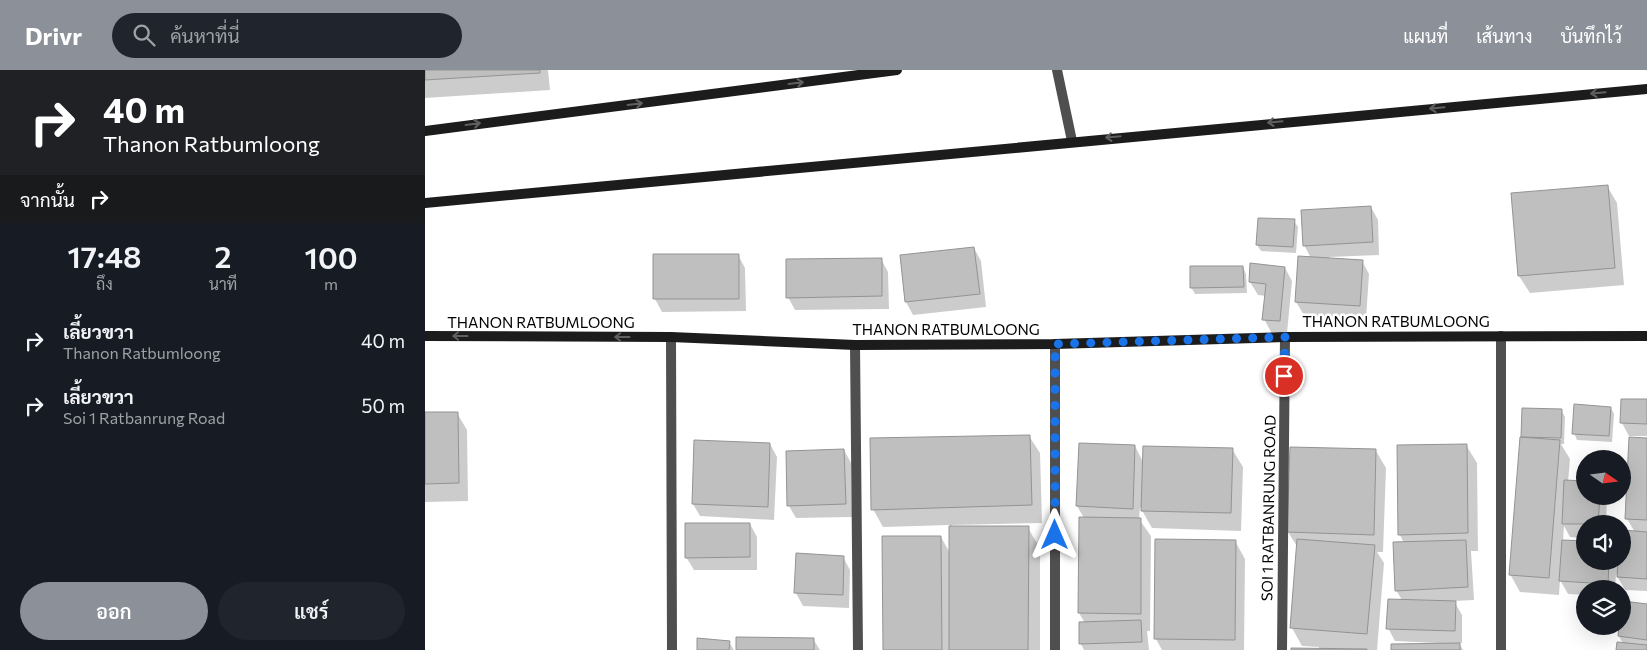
<!DOCTYPE html>
<html lang="th">
<head>
<meta charset="utf-8">
<style>
  body { margin:0; font-family:Commissioner,Sarabun,sans-serif; background:#20242c; color:#f1f3f6; height:100vh; display:flex; flex-direction:column; font-size:19px; white-space:nowrap }
  * { box-sizing:border-box; margin:0 }
  p { font-size:16px; color:#9ea1a6 }
  .icon { flex:none; width:28px; height:28px; fill:none; stroke:currentColor; stroke-width:2; stroke-linecap:round; stroke-linejoin:round }
  .map { position:relative; flex:1; overflow:hidden }
  .details { display:flex; flex-direction:column; background:#171b24; width:425px }
  .details>* { flex:none }
  .hud { background:#202124; color:#fff; overflow:hidden }
  .needle { width:32px; rotate:104deg }
  .fabs { position:absolute; left:1151px; top:380px; display:grid; gap:10px }
  .fabs a { display:grid; place-items:center; width:55px; height:55px; border-radius:50%; background:#171b24; box-shadow:0 5px 20px #0002; font-size:25px }
  .pin { position:absolute; display:grid; place-items:center; width:42px; height:42px; color:#fff; margin:-21px; border:2px solid #fff; border-radius:50%; box-shadow:0 1px 5px #0007 }
  .me { position:absolute; width:55px; margin:-28px; rotate:0deg; stroke-linejoin:round; filter:drop-shadow(0 0 4px #0008) }
  .turn { display:flex; align-items:center; gap:18px; height:105px; padding:0 20px; font-size:22px }
  .turn .icon { width:65px; height:65px; stroke-width:2.5 }
  .turn b { display:block; font-size:35px; line-height:42px }
  .then { display:flex; align-items:center; height:48px; padding:0 20px; background:#0003; gap:10px; font-size:19px }
  .eta { display:flex; justify-content:space-evenly; align-items:center; height:85px; text-align:center }
  .eta b { font-size:30px; font-weight:600; line-height:35px }
  .action { display:flex; gap:10px; margin-top:auto; padding:10px 20px }
  .action a { flex:1; height:58px; border-radius:30px; background:#8c9099; color:#fff; font-size:20px; font-weight:600; line-height:58px; text-align:center }
  .action a+a { background:#20242c; color:#f1f3f6 }
  ul { padding:0; list-style:none }
  li { display:flex; align-items:center; gap:15px; height:65px; padding:0 20px }
  li div { flex:1 }
  li b { display:block; font-size:19px }
  li em { font-style:normal }
  header { display:flex; align-items:center; gap:30px; box-sizing:border-box; height:70px; padding:0 25px; background:#8c9099; color:#fff }
  header strong { font-size:24px }
  nav { display:flex; gap:28px; margin-inline-start:auto; font-size:18px }
  .search { width:350px; height:45px; background:#20242c; display:flex; align-items:center; gap:12px; box-sizing:border-box; padding:0 18px; border-radius:28px; color:#9ea1a6; font-size:19px }
  main { display:flex; flex:1; min-height:0 }
  .map>svg:first-child { display:block }
</style>
</head>
<body>
<header>
<strong>Drivr</strong>
<div class="search"><svg class="icon" aria-label="search" viewBox="0 0 24 24"><circle cx="10" cy="10" r="6"/><path d="M15 15l6 6"/></svg>ค้นหาที่นี่</div>
<nav><a>แผนที่</a><a>เส้นทาง</a><a>บันทึกไว้</a></nav>
</header>
<main>
<section class="details">
<div class="hud">
<div class="turn"><svg class="icon" aria-label="right" viewBox="0 0 24 24"><path d="M7 20v-9h11M14 6l5 5-5 5"/></svg><div><b>40 m</b>Thanon Ratbumloong</div></div>
<div class="then">จากนั้น<svg class="icon" aria-label="right" viewBox="0 0 24 24"><path d="M7 20v-9h11M14 6l5 5-5 5"/></svg></div>
</div>
<div class="eta">
<div><b>17:48</b><p>ถึง</p></div>
<div><b>2</b><p>นาที</p></div>
<div><b>100</b><p>m</p></div>
</div>
<ul>
<li><svg class="icon" aria-label="right" viewBox="0 0 24 24"><path d="M7 20v-9h11M14 6l5 5-5 5"/></svg><div><b>เลี้ยวขวา</b><p>Thanon Ratbumloong</p></div><em>40 m</em></li>
<li><svg class="icon" aria-label="right" viewBox="0 0 24 24"><path d="M7 20v-9h11M14 6l5 5-5 5"/></svg><div><b>เลี้ยวขวา</b><p>Soi 1 Ratbanrung Road</p></div><em>50 m</em></li>
</ul>
<div class="action"><a>ออก</a><a>แชร์</a></div>
</section>
<div class="map">
<svg width="1222" height="580" viewBox="0 0 1222 580">
  <rect width="100%" height="100%" fill="#fff"/>
  <path fill="#0003" d="M 0,0 L 123,0 L 125,20 L 0,28 Z
    M 1182,116 L 1192,133 L 1199,215 L 1105,223 L 1094,206 Z
    M 946,137 L 953,150 L 954,185 L 904,187 L 904,189 L 937,191 L 944,204 L 941,249 L 879,245 L 871,232 L 886,188 L 879,175 Z
    M 869,151 L 873,157 L 871,183 L 836,181 L 832,175 Z
    M 549,178 L 556,191 L 561,237 L 488,245 L 481,232 L 476,186 Z
    M 313,185 L 320,198 L 321,241 L 237,242 L 230,229 Z
    M 456,189 L 463,202 L 464,239 L 370,240 L 363,227 Z
    M 818,197 L 821,204 L 822,223 L 770,224 L 766,217 Z
    M 860,198 L 867,211 L 862,263 L 846,262 L 839,249 L 841,226 L 833,225 L 825,212 Z
    M 1222,331 L 1222,366 L 1204,366 L 1197,353 Z
    M 1186,338 L 1189,344 L 1187,372 L 1152,370 L 1149,363 Z
    M 1137,341 L 1140,347 L 1139,374 L 1136,374 L 1145,389 L 1143,412 L 1160,412 L 1160,426 L 1182,426 L 1181,454 L 1160,454 L 1160,468 L 1145,467 L 1139,456 L 1138,471 L 1160,472 L 1160,491 L 1198,491 L 1198,462 L 1210,462 L 1202,449 L 1222,369 L 1222,521 L 1200,520 L 1191,504 L 1190,519 L 1160,519 L 1160,525 L 1143,524 L 1135,510 L 1134,525 L 1095,522 L 1085,504 L 1098,366 Z
    M 0,343 L 32,343 L 42,360 L 43,431 L 0,432 Z
    M 604,366 L 615,383 L 617,453 L 527,455 L 527,457 L 603,458 L 615,478 L 615,580 L 459,580 L 516,467 L 525,483 L 525,455 L 458,457 L 448,439 Z
    M 345,374 L 352,387 L 349,450 L 275,446 L 268,434 Z
    M 656,374 L 710,376 L 718,392 L 807,379 L 818,397 L 816,461 L 727,458 L 715,437 L 714,449 L 726,466 L 725,561 L 722,561 L 724,580 L 659,580 L 656,574 L 655,553 L 660,553 L 654,543 L 659,448 L 652,436 Z
    M 1041,375 L 1052,393 L 1053,481 L 1046,481 L 1049,530 L 1029,531 L 1037,545 L 1037,573 L 1034,573 L 1038,580 L 968,580 L 1012,575 L 1012,573 L 970,571 L 963,558 L 977,530 L 971,520 L 979,473 L 975,465 Z
    M 419,380 L 426,393 L 427,447 L 371,448 L 364,436 Z
    M 951,381 L 961,398 L 958,482 L 952,482 L 959,493 L 952,580 L 867,580 L 894,579 L 894,577 L 877,576 L 867,558 L 873,478 L 863,462 Z
    M 325,454 L 332,467 L 332,500 L 269,500 L 261,487 Z
    M 810,471 L 820,489 L 819,580 L 737,580 L 731,569 Z
    M 372,485 L 418,487 L 425,500 L 424,538 L 378,536 L 371,523 Z
    M 1198,532 L 1222,535 L 1222,580 L 1193,580 L 1198,574 L 1194,566 L 1198,556 Z
    M 388,569 L 395,580 L 312,580 Z
    M 304,572 L 309,580 L 273,580 Z"/>
  <path fill="#bfbfbf" stroke="#939393" d="M 0,0 L 115,0 L 115,3 L 0,10 Z
    M 1183,115 L 1190,198 L 1093,206 L 1086,123 Z
    M 946,136 L 948,172 L 878,176 L 876,140 Z
    M 833,148 L 870,149 L 868,177 L 831,175 Z
    M 549,177 L 555,224 L 480,232 L 475,185 Z
    M 228,184 L 314,184 L 314,229 L 228,229 Z
    M 873,186 L 938,190 L 935,236 L 870,232 Z
    M 457,188 L 457,226 L 361,228 L 361,189 Z
    M 825,193 L 860,197 L 855,251 L 837,250 L 841,214 L 824,212 Z
    M 765,196 L 818,196 L 819,217 L 765,218 Z
    M 1196,329 L 1222,329 L 1222,354 L 1195,353 Z
    M 1149,334 L 1186,337 L 1184,366 L 1147,364 Z
    M 1097,338 L 1137,339 L 1136,368 L 1096,367 Z
    M 0,342 L 33,342 L 34,413 L 0,414 Z
    M 605,365 L 607,435 L 446,440 L 445,368 Z
    M 1095,367 L 1135,370 L 1124,508 L 1084,505 Z
    M 1204,367 L 1222,368 L 1222,450 L 1200,449 Z
    M 269,370 L 345,373 L 343,437 L 267,434 Z
    M 654,373 L 710,375 L 708,439 L 651,436 Z
    M 1042,374 L 1043,463 L 973,465 L 972,375 Z
    M 718,376 L 808,378 L 806,443 L 716,441 Z
    M 865,377 L 951,379 L 949,465 L 862,462 Z
    M 419,379 L 421,434 L 362,436 L 361,381 Z
    M 1139,410 L 1160,411 L 1160,426 L 1175,426 L 1173,454 L 1137,454 Z
    M 654,447 L 716,448 L 716,544 L 653,543 Z
    M 260,453 L 325,453 L 325,487 L 260,488 Z
    M 524,456 L 604,456 L 603,580 L 524,580 Z
    M 1198,460 L 1222,462 L 1222,509 L 1192,507 L 1193,491 L 1198,491 Z
    M 457,466 L 516,466 L 517,580 L 458,580 Z
    M 730,469 L 811,470 L 810,570 L 729,569 Z
    M 872,469 L 950,475 L 942,564 L 865,558 Z
    M 1041,470 L 1043,517 L 970,521 L 968,472 Z
    M 1137,470 L 1160,471 L 1160,491 L 1184,491 L 1183,514 L 1134,511 Z
    M 371,483 L 419,486 L 418,525 L 369,523 Z
    M 963,529 L 1031,531 L 1030,561 L 961,559 Z
    M 1198,531 L 1222,534 L 1222,570 L 1193,566 L 1194,556 L 1198,556 Z
    M 716,550 L 717,572 L 654,574 L 654,552 Z
    M 311,567 L 389,568 L 389,580 L 311,580 Z
    M 272,568 L 305,571 L 304,580 L 272,580 Z
    M 1192,572 L 1222,575 L 1222,580 L 1191,580 Z
    M 1035,573 L 1035,580 L 966,580 L 966,574 Z
    M 866,578 L 942,579 L 942,580 L 866,580 Z"/>
  <g fill="none" stroke-linecap="round" stroke-linejoin="round">
    <path stroke="#4f4f4f" stroke-width="10" d="M 632,0 L 647,71
      M 246,267 L 247,580
      M 430,275 L 433,580
      M 630,580 L 630,274
      M 857,580 L 860,267
      M 1076,580 L 1076,266"/>
    <path stroke="#1c1c1c" stroke-width="10" d="M 0,61 L 472,0
      M 0,133 L 1222,19
      M 0,266 L 246,267 L 430,275 L 630,274 L 860,267 L 1222,266"/>
  </g>
  <defs><path id="oneway-shaft" d="M-6 0H5M1.5-3L5.5 0L1.5 3" fill="none" stroke-width="1.6" stroke-linecap="round" stroke-linejoin="round" transform="scale(1.25)"/></defs>
  <g stroke="#606060">
    <use href="#oneway-shaft" transform="translate(371 13) rotate(-7)"/>
    <use href="#oneway-shaft" transform="translate(1173 23) rotate(175)"/>
    <use href="#oneway-shaft" transform="translate(210 34) rotate(-7)"/>
    <use href="#oneway-shaft" transform="translate(1012 38) rotate(175)"/>
    <use href="#oneway-shaft" transform="translate(850 52) rotate(175)"/>
    <use href="#oneway-shaft" transform="translate(48 54) rotate(-7)"/>
    <use href="#oneway-shaft" transform="translate(688 67) rotate(175)"/>
    <use href="#oneway-shaft" transform="translate(35 266) rotate(-180)"/>
    <use href="#oneway-shaft" transform="translate(197 267) rotate(-180)"/>
  </g>
  <g fill="none" stroke-linecap="round" stroke-linejoin="round">
    <path stroke="#1a73e8" stroke-width="9" stroke-dasharray="0 16.2" d="M 630,465 L 630,274 L 860,267 L 859,306"/>
  </g>
  <g text-anchor="middle" dominant-baseline="central" stroke-width="5" stroke-linejoin="round" paint-order="stroke">
    <g font-size="15" fill="#000" stroke="#fff">
      <text x="971" y="251">THANON RATBUMLOONG</text>
      <text x="116" y="252">THANON RATBUMLOONG</text>
      <text x="521" y="259">THANON RATBUMLOONG</text>
      <text transform="translate(843 438) rotate(-89)">SOI 1 RATBANRUNG ROAD</text>
    </g>
  </g>
</svg>
<div class="fabs">
<a><svg class="needle" viewBox="-14 -14 28 28"><path d="M0-13l5 13h-10z" fill="#e53935"/><path d="M0 13l5-13h-10z" fill="#9ea1a6"/></svg></a>
<a><svg class="icon" aria-label="sound" viewBox="0 0 24 24"><path d="M4 9h4l5-4v14l-5-4H4zM17 9q2 3 0 6"/></svg></a>
<a><svg class="icon" aria-label="layers" viewBox="0 0 24 24"><path d="M12 4l9 5-9 5-9-5zM3 14l9 5 9-5"/></svg></a>
</div>
<div class="pin" style="left:859px;top:306px;background:#d93025"><svg class="icon" aria-label="arrive" viewBox="0 0 24 24"><path d="M6 21V4h12l-3 4 3 4H6"/></svg></div>
<svg class="me" style="left:630px;top:465px" viewBox="-20 -20 40 40"><path d="M0-17L14 15 0 8-14 15z" fill="#1a73e8" stroke="#fff" stroke-width="4"/></svg>
</div>
</main>
</body>
</html>
